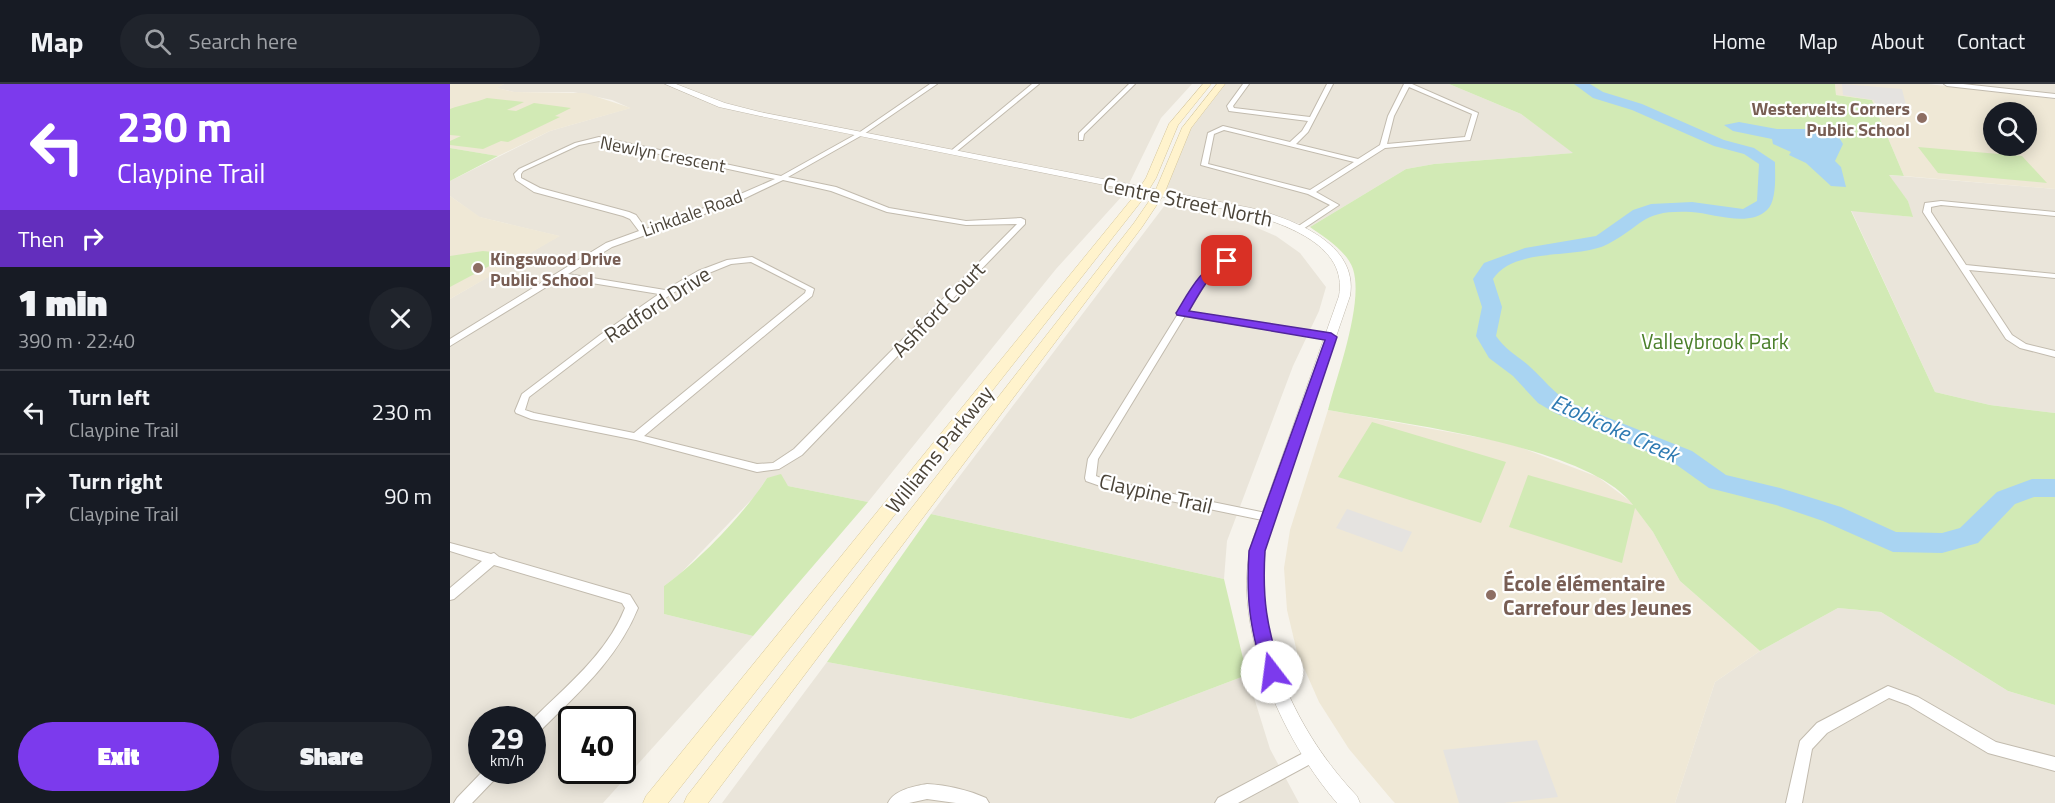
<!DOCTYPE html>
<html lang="en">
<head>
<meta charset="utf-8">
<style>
  body { margin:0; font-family:"Titillium Web",sans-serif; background:#20242c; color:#f1f3f6; height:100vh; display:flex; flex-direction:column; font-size:22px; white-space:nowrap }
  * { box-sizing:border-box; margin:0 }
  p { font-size:20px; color:#9ea1a6 }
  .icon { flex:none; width:33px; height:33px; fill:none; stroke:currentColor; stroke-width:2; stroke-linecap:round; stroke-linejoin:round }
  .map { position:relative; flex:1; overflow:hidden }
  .drawer { display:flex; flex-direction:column; background:#171b24; width:450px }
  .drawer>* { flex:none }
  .banner { background:#7c3aed; color:#fff; overflow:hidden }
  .controls { position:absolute; left:1533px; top:18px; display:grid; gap:12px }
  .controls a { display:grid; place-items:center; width:54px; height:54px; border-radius:50%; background:#171b24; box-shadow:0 3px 15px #0003; font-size:30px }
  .speed { position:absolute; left:18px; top:622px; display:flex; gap:12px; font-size:30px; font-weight:700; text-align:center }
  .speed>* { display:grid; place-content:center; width:78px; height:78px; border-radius:50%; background:#171b24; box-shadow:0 3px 15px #0003; line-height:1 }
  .speed small { font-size:15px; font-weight:400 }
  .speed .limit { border:3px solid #111; border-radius:9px; background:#fff; color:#111 }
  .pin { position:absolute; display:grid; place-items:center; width:51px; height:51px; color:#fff; margin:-26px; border-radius:12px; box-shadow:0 3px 9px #0006 }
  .me { position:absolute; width:66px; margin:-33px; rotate:345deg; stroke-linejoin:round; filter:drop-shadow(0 0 4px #0008) }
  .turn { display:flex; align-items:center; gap:21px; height:126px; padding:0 18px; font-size:27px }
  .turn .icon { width:78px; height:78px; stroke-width:2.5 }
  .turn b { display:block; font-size:42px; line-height:51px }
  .then { display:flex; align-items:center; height:57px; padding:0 18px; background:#0003; gap:12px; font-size:22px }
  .round { display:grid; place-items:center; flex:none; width:63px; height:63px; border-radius:32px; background:#20242c }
  .overview { display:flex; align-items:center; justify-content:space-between; height:102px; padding:0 18px }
  h1 { font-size:36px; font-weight:800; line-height:45px }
  .action { display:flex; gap:12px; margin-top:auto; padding:12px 18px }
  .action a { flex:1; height:69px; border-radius:36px; background:#7c3aed; color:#fff; font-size:24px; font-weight:800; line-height:69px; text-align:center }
  .action a+a { background:#20242c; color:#f1f3f6 }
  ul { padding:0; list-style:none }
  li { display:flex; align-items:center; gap:18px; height:84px; padding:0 18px; border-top:2px solid #363941 }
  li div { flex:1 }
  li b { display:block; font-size:22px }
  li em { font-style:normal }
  header { display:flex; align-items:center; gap:36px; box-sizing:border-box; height:84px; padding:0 30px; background:#171b24; border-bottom:2px solid #363941 }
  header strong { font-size:28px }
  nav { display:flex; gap:33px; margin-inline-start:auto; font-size:21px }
  .search { width:420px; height:54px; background:#20242c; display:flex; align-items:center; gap:15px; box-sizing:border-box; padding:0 21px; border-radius:33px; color:#9ea1a6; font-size:22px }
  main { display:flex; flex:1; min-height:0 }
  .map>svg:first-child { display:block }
</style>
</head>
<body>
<header>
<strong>Map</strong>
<div class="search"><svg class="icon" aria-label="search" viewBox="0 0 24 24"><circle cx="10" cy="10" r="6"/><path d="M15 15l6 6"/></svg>Search here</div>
<nav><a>Home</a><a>Map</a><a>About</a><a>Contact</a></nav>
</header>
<main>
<section class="drawer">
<div class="banner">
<div class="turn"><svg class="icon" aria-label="left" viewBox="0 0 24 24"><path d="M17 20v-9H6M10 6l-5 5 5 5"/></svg><div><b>230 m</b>Claypine Trail</div></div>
<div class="then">Then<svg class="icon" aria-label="right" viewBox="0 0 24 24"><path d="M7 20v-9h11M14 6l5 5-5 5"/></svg></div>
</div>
<div class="overview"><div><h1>1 min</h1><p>390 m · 22:40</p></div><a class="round"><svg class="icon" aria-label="close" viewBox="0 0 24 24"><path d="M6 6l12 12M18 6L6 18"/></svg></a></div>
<ul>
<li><svg class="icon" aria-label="left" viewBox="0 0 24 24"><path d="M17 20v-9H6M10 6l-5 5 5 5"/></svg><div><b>Turn left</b><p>Claypine Trail</p></div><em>230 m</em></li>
<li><svg class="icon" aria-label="right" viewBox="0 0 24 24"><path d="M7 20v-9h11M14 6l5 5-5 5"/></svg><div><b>Turn right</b><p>Claypine Trail</p></div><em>90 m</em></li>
</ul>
<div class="action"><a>Exit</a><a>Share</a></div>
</section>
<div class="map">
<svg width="1605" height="719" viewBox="0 0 1605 719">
  <rect width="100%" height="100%" fill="#f6f3ec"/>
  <path fill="#eae5da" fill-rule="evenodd" d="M 54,0 L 742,0 L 711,34 L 674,110 L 606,185 L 418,418 L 338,402 L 317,394 L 305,412 L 230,490 L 214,502 L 214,530 L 303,552 L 153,719 L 0,719 L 0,215 L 109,152 L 29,133 L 0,112 L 0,97 L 100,47 L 180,24 L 162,16 L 123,8 L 64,8 L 46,4 ZM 32,636 L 82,636 L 82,687 L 32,687 ZM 122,636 L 172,636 L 172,687 L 122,687 Z
    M 771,0 L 999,0 L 1071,30 L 1124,69 L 984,80 L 956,85 L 860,143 L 807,126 L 715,106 L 737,49 Z
    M 1509,0 L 1605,0 L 1605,11 Z
    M 1438,91 L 1605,105 L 1605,329 L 1540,321 L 1485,308 L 1401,126 L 1462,133 L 1458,117 Z
    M 715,121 L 784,134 L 826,152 L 850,169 L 876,203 L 869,227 L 843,282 L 777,457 L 774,495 L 481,430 Z
    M 1388,524 L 1431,528 L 1558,607 L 1605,621 L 1605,719 L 1225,719 L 1265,598 L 1310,567 Z
    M 377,578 L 681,635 L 797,591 L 820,665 L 849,719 L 272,719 Z"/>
  <path fill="#efe8d6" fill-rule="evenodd" d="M 0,0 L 54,0 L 47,4 L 64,8 L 135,9 L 181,24 L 100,47 L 48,72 L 0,64 Z
    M 1385,0 L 1478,0 L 1605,15 L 1605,105 L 1454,92 L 1422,16 L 1386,11 ZM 1544,28 L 1576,28 L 1576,62 L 1544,62 Z
    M 0,112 L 30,133 L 110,152 L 0,215 Z
    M 878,326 L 1059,359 L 1148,393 L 1180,417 L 1203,448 L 1230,497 L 1310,567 L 1265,598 L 1225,719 L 945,719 L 942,716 L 899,665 L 869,618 L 847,568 L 837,526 L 834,484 L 840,446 Z"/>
  <path fill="#d2eab5" d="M 999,0 L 1385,0 L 1386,11 L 1422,16 L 1454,92 L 1439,91 L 1458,117 L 1463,133 L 1401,127 L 1485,308 L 1540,321 L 1605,329 L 1605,621 L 1558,607 L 1431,528 L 1388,524 L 1310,567 L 1230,497 L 1203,448 L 1185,424 L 1172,479 L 1059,443 L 1078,391 L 1183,421 C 1139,361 951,340 878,326 C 887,291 914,219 903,185 C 897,167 874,153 860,143 L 956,85 L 984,80 L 1123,69 L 1071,30 Z
    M 37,14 L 74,18 L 57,26 L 66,27 L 84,19 L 121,24 L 105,32 L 110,33 L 58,58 L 51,57 L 33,65 L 0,61 L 0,57 L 11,52 L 0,51 L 0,25 C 13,20 24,19 37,14 Z
    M 1468,63 L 1572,72 L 1597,99 L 1488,89 Z
    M 0,64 L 48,72 L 0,97 Z
    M 33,167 L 62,170 L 0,203 L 0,172 Z
    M 922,338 L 1056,378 L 1031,439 L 888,393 Z
    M 331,390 L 338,402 L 418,418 L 303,552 L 214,530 L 214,502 C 248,478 295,429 317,394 Z
    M 481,430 L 774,495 L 797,591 L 681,635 L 377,578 Z"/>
  <path fill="#e5e3e0" d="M 1392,0 L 1452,5 L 1458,29 L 1426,24 L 1424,16 L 1393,11 Z
    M 897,425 L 962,448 L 952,468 L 886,444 Z
    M 1087,656 L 1108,713 L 1054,719 L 1009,719 L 993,666 Z"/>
  <path fill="#a9d4f2" d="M 1289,38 L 1327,45 L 1371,45 L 1387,50 L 1393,60 L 1385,77 L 1391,83 L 1396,103 L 1381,102 L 1356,79 L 1339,71 L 1341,68 L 1323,60 L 1322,55 L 1283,47 L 1274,41 Z"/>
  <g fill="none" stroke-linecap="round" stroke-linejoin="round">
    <path fill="#a9d4f2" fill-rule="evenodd" d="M 1124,0 L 1140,0 L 1153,8 L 1192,20 L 1274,56 L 1304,64 L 1325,78 C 1325,91 1327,117 1317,126 C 1298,144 1263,129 1241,128 C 1191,126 1196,140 1158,160 C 1128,176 1064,162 1043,195 L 1052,223 L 1046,252 C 1055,265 1066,271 1078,281 C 1093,294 1103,309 1121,319 L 1242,367 L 1276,391 L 1330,404 L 1391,423 L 1446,448 L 1492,449 L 1510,444 L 1547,408 L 1582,395 L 1605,395 L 1605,413 L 1584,413 L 1565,420 L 1528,459 L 1492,469 L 1443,468 L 1373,437 L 1326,421 L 1259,404 L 1224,379 L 1105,329 L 1088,319 L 1063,292 L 1039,274 L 1026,252 L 1032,223 L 1023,195 L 1034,179 L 1075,164 L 1146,152 L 1183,126 L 1201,120 L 1242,118 L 1293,125 L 1307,117 L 1309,80 L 1294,70 L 1264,62 L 1182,26 L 1143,14 Z"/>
    <defs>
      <path id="minor" d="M 480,0 L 487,0 L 414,50 L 338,93 L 386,103 L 439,124 L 516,137 L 571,134 L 575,136 L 575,140 L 352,371 L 329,385 L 307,388 L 186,356 L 81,335 L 66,329 L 65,327 L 72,310 L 150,251 L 209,210 L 111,194 L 0,262 L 0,255 L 156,159 L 189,147 L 180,135 L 173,132 L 84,108 L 66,96 L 64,90 L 69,85 L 125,59 L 149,53 L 331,92 L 410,48 ZM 149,57 L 325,95 L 279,115 L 196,145 L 186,131 L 179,128 L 90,104 L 71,94 L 71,90 L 73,87 L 129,61 ZM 333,96 L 381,107 L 437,128 L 516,141 L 567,140 L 344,365 L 323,379 L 307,380 L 194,352 L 362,212 L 364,205 L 302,173 L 277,176 L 248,187 L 215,206 L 118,190 L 162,163 L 285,119 ZM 301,178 L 356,206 L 355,209 L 184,349 L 84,329 L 75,326 L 79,313 L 156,254 L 223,209 L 254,191 L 281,180 Z
        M 582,0 L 589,0 L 506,68 L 502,68 L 502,66 Z
        M 679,0 L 685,0 L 634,50 L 633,56 L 629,56 L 629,49 Z
        M 793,0 L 799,0 L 783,22 L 784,24 L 860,33 L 877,0 L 883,0 L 858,48 L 846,60 L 908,75 L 930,61 L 938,32 L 954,0 L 962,0 L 1028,29 L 1020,56 L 935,64 L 866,108 L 889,121 L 850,147 L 846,145 L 847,143 L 880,121 L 858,110 L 751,81 L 758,49 L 773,42 L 840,58 L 852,47 L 858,37 L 779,27 L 777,22 ZM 959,3 L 1022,30 L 1015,53 L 937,60 L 944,32 ZM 774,46 L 904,78 L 860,106 L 758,80 L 764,50 Z
        M 1494,0 L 1513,0 L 1605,10 L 1605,14 L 1497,2 Z
        M 1491,117 L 1605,128 L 1605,132 L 1491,121 L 1481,123 L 1481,128 L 1516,181 L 1605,190 L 1605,194 L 1519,186 L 1562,251 L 1576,260 L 1605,267 L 1605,273 L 1570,264 L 1556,255 L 1473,128 L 1475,119 Z
        M 774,175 L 777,175 L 781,177 L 758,195 L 738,228 L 881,250 L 886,253 L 881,256 L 735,232 L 648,375 L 646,392 L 655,396 L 821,430 L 823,433 L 821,436 L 817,437 L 653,403 L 636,397 L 635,394 L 638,375 L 728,230 L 727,229 L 730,227 L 752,191 Z
        M 0,459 L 41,470 L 44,469 L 49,473 L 180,511 L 188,524 C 167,576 126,611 87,650 L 82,651 L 82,636 C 116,602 156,571 175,524 L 172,519 L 44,481 L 4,515 L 0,516 L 0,504 L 32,477 L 0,467 Z
        M 1438,602 L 1468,613 L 1546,658 L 1605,673 L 1605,687 L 1538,669 L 1458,621 L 1439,614 L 1377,649 L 1362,665 L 1352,719 L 1336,719 L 1350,657 L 1367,639 Z
        M 861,665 L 866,667 L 868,672 L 866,677 L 788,719 L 765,719 L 768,714 Z
        M 33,687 L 50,687 L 48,692 L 22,719 L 4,719 L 7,714 Z
        M 477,700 C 497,701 518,706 536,714 L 539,719 L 506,719 L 477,715 L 459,719 L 438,719 C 444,706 464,702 477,700 Z"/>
      <path id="tertiary" d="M 215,0 L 226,0 L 275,19 L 310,28 L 801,124 C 842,135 909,159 900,212 L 824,433 C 821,445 816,457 815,469 C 804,558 847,649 907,712 L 910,719 L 887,719 C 833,657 778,538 803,455 L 889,212 C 898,162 837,141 799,130 L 310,32 L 269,23 Z"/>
      <path id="secondary" d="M 753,0 L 761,0 L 728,41 L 706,94 L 693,115 L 218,719 L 193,719 L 196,712 L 685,111 L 696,94 L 719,40 Z
        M 767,0 L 775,0 L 741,44 L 714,110 L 692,143 L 258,719 L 234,719 L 237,712 L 684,139 L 704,110 L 732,44 Z"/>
    </defs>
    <use href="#minor" stroke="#c2bbae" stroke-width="2"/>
    <use href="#tertiary" stroke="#c2bbae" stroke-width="1"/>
    <use href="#secondary" stroke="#d6c79b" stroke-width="1"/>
    <use href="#minor" fill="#fff" fill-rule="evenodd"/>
    <use href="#tertiary" fill="#fff" fill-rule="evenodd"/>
    <use href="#secondary" fill="#fff3cd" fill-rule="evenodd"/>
  </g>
  <path fill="#7c3aed" stroke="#51269a" stroke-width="1.5" d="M 777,174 L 782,177 C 779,180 774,182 770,185 C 756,195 748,212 739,227 L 881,249 L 887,253 L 815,467 C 812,516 817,542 831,588 L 828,594 L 822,596 L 816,594 L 813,588 C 800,542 796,516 799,467 L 875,256 L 727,231 L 726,229 C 739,208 752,181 777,174 Z"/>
  <g fill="#8d6e63" stroke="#fff" stroke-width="2">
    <circle cx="1472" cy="34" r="6"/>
    <circle cx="28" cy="184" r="6"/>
    <circle cx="1041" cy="511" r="6"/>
  </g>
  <g text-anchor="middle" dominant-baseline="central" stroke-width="4.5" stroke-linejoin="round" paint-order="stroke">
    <g font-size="18" font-weight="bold" fill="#785e54" stroke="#fff" text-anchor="end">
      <text x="1460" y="24">Westervelts Corners<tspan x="1460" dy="21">Public School</tspan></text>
      <text x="40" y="174" text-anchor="start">Kingswood Drive<tspan x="40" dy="21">Public School</tspan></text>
    </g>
    <g font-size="18" fill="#4b4439" stroke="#fff">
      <text transform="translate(213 70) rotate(11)">Newlyn Crescent</text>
      <text transform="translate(242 129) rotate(-20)">Linkdale Road</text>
    </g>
    <g font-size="21" fill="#4b4439" stroke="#fff">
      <text transform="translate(738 117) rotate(12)">Centre Street North</text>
      <text transform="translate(207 220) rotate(-33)">Radford Drive</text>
      <text transform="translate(488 225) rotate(-46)">Ashford Court</text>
      <text transform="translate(489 365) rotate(-51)">Williams Parkway</text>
      <text transform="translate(706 409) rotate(13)">Claypine Trail</text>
    </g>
    <g font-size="21" fill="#4a7f2a" stroke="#fff">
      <text x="1265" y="257">Valleybrook Park</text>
    </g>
    <g font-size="21" font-weight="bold" fill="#785e54" stroke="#fff" text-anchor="start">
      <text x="1053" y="499">École élémentaire<tspan x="1053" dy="24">Carrefour des Jeunes</tspan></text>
    </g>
    <g font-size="22" font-style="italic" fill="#2e7ab2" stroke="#fff">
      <text transform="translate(1165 344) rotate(24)">Etobicoke Creek</text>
    </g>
  </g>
</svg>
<div class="controls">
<a><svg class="icon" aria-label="search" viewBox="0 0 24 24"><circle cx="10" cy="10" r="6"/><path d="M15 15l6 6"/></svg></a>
</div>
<div class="speed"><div>29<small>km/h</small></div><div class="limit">40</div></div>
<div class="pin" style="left:777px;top:177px;background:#d93025"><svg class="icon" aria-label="arrive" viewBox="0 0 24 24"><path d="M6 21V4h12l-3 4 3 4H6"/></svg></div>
<svg class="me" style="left:822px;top:588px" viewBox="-20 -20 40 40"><circle r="19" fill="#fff"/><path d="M0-13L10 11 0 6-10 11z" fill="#7c3aed"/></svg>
</div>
</main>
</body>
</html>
